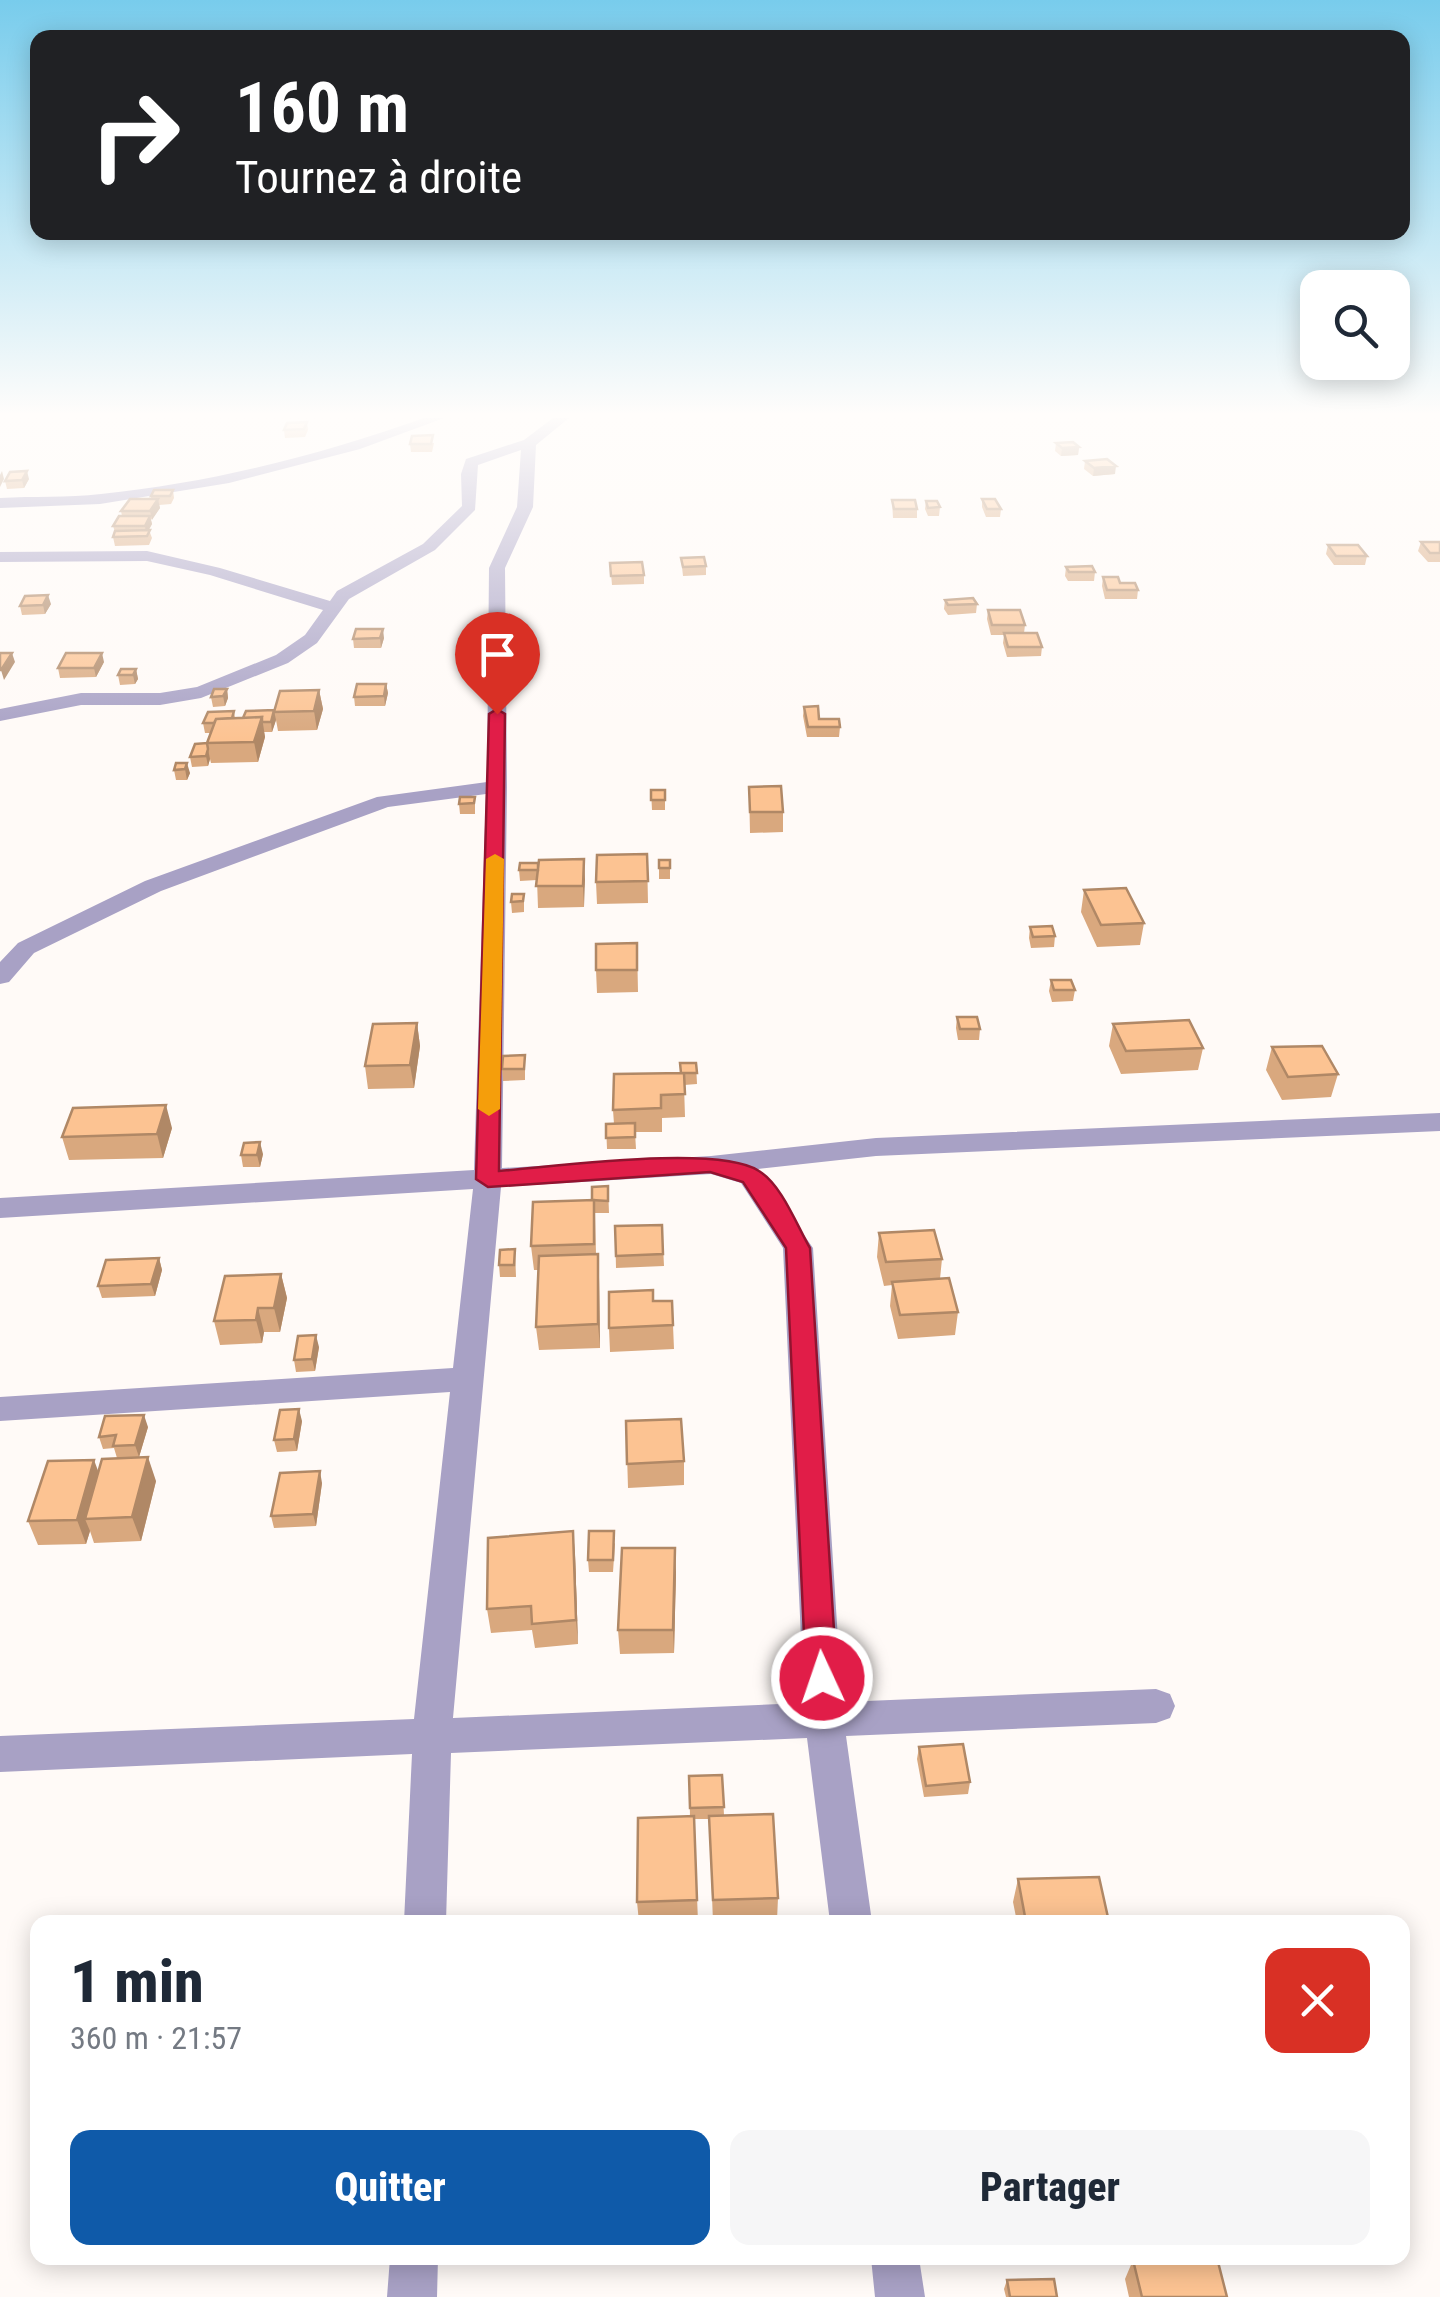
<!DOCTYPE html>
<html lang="fr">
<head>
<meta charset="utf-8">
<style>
  body { margin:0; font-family:"Roboto Condensed",sans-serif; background:#f6f6f7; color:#1f2937; height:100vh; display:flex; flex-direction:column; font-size:38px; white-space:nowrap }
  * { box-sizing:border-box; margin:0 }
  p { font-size:32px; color:#747a83 }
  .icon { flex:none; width:55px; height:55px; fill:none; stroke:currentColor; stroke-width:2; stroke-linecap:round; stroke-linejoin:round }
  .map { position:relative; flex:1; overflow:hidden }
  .drawer { position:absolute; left:30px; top:1915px; width:1380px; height:350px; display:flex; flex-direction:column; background:#fff; border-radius:20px; box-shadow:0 5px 25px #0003 }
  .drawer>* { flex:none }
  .guide { position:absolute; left:30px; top:30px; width:1380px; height:210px; border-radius:20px; box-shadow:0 5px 25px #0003; background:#202124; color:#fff; overflow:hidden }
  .tools { position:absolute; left:1300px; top:270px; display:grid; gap:20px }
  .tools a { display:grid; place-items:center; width:110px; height:110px; border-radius:20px; background:#fff; box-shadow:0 5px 25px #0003; font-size:50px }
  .pin { position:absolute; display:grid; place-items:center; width:85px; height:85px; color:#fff; margin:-102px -42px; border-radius:50% 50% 50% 0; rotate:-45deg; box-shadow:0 0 10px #0007 }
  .pin .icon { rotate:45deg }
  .me { position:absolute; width:110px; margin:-55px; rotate:357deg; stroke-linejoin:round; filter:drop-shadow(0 0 8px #0008) }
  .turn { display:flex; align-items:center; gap:35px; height:210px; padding:0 40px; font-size:45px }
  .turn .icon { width:130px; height:130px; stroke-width:2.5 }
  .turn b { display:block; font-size:70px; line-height:85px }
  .round { display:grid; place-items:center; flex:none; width:105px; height:105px; border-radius:20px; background:#f6f6f7 }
  .summary { display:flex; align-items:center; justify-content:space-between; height:170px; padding:0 40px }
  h1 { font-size:60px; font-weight:800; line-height:75px }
  .action { display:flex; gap:20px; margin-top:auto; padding:20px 40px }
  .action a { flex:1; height:115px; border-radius:20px; background:#0f5aa9; color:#fff; font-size:40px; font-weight:800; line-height:115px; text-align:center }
  .action a+a { background:#f6f6f7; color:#1f2937 }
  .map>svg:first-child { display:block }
</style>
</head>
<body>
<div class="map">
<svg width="1440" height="2297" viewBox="0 0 1440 2297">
  <rect width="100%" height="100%" fill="#fffaf7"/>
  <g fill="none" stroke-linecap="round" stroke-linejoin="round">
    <path fill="#a8a1c5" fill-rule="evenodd" d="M 424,418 L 444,418 L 360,449 L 229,483 L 100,504 L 0,508 L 0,498 C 33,496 67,498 101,494 C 211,483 320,455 424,418 Z
      M 553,418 L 569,418 L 536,445 L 533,507 L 505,568 L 507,787 L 502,1168 L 711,1156 L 876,1138 L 1440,1113 L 1440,1131 L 876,1156 L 758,1169 L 813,1248 L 842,1702 L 1156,1689 L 1170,1694 L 1175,1706 L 1170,1718 L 1156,1723 L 846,1736 L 872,1922 L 830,1922 L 807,1738 L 451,1753 L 446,1922 L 404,1922 L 412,1754 L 0,1772 L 0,1736 L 414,1719 L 450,1392 L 0,1421 L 0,1397 L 453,1368 L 473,1189 L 0,1218 L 0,1198 L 474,1170 L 486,794 L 388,807 L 161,891 L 34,953 L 9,982 L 0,984 L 0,962 L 18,943 L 145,881 L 377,797 L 487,782 L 489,568 L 517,507 L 521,450 L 478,465 L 475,510 L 435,550 L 349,599 L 317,643 L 288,663 L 201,698 L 160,705 L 81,705 L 0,721 L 0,709 L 81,693 L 160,693 L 197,687 L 276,655 L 305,635 L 323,610 L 210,575 L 147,561 L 0,562 L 0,552 L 147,551 L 220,568 L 330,601 L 337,591 L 423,544 L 462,506 L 461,474 L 466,459 L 524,440 ZM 711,1174 L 741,1183 L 783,1248 L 804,1703 L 453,1718 L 501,1187 Z
      M 390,2258 L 438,2258 L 437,2297 L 387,2297 Z
      M 871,2258 L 919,2258 L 925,2297 L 875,2297 Z"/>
  </g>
  <path fill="#d9a87e" d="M 307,422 L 308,430 L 305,437 L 285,438 L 284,430 Z
    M 434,443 L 432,452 L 411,452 L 410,444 Z
    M 1056,443 L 1079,447 L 1078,455 L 1061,456 L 1055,451 Z
    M 1085,461 L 1115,474 L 1093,476 L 1084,469 Z
    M 29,479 L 24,488 L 7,489 L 5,481 Z
    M 173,490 L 174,498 L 171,504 L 159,505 L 160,508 L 151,520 L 152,524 L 149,530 L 152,538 L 149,545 L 115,546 L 113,537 L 115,532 L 113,526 L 122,516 L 121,511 L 151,499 L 151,496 Z
    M 982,499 L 1001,509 L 1000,517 L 986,517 L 982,507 Z
    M 892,500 L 917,509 L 917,518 L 893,518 Z
    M 926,501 L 940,507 L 939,516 L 928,516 L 925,509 Z
    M 1421,542 L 1440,542 L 1440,562 L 1428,562 L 1418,551 Z
    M 1328,545 L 1367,556 L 1365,565 L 1334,565 L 1326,554 Z
    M 681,558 L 706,566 L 706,575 L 683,576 Z
    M 610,563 L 644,575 L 644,584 L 612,585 Z
    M 1066,567 L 1095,572 L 1094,581 L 1068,581 L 1065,576 Z
    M 1103,577 L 1138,590 L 1137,599 L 1105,599 L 1102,586 Z
    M 945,600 L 977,604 L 976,613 L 948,615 L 944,609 Z
    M 51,604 L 45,614 L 22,615 L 20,606 Z
    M 988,610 L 1025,625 L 1024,633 L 1042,647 L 1041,656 L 1007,657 L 1003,643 L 1004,635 L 991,635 L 987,619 Z
    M 384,638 L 381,648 L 354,648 L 353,639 Z
    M 104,662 L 96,677 L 60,678 L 58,668 Z
    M 136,669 L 138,679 L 135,684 L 120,685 L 118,675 Z
    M 386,684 L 388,693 L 385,706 L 355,706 L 354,697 Z
    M 227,689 L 228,698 L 225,706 L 213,707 L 211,697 Z
    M 319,690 L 323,709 L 317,730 L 278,731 L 276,720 L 272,732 L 264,732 L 265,737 L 258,762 L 211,763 L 210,759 L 208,766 L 192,767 L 190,757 L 207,743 L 210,733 L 205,733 L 203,723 L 234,711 L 235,718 L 243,718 L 274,710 Z
    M 804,707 L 819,719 L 840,727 L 839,737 L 807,737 L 803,716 Z
    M 176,763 L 190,773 L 187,780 L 176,780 L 174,770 Z
    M 749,787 L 783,812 L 783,832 L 750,833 Z
    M 651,790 L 665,790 L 665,810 L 652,810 Z
    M 475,797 L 475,814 L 460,814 L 459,804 Z
    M 647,854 L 648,903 L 597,904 L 596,882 Z
    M 584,859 L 584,907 L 538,908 L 537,880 L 520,881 L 519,870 L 538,863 Z
    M 659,860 L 670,860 L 670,879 L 659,879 Z
    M 1084,890 L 1144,923 L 1140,945 L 1097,947 L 1081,912 Z
    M 524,894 L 524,912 L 512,913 L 511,902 Z
    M 1030,927 L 1055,936 L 1054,947 L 1031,948 L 1029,938 Z
    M 637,943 L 638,992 L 597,993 L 596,970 Z
    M 1051,980 L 1075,990 L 1073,1001 L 1052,1002 L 1049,991 Z
    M 957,1017 L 980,1029 L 979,1040 L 958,1040 L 956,1028 Z
    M 417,1023 L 420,1046 L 414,1088 L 368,1089 L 365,1066 Z
    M 1113,1024 L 1203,1048 L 1198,1070 L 1121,1074 L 1109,1046 Z
    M 1272,1047 L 1338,1074 L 1331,1097 L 1282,1100 L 1266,1070 Z
    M 525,1055 L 525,1080 L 503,1081 L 502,1069 Z
    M 696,1063 L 697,1084 L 684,1085 L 685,1117 L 662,1118 L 662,1132 L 635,1132 L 636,1149 L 607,1149 L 606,1124 L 614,1124 L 613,1110 Z
    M 172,1128 L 163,1158 L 69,1160 L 62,1137 Z
    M 263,1154 L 260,1167 L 243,1167 L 241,1155 Z
    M 608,1186 L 609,1213 L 595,1213 L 596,1254 L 599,1277 L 600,1348 L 539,1350 L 536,1327 L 538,1270 L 534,1270 L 531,1246 Z
    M 662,1225 L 664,1266 L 616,1268 L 615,1226 Z
    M 879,1233 L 942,1259 L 940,1279 L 958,1312 L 955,1335 L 898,1339 L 890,1306 L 892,1285 L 884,1286 L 877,1257 Z
    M 515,1249 L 516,1277 L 500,1277 L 499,1265 Z
    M 159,1258 L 162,1270 L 155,1296 L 102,1298 L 98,1286 Z
    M 281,1274 L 287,1298 L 280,1332 L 264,1332 L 262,1343 L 220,1345 L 214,1321 Z
    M 653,1301 L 672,1301 L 674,1349 L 610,1352 L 609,1328 Z
    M 319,1347 L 315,1371 L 296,1372 L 294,1360 Z
    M 302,1421 L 297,1451 L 277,1452 L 274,1440 Z
    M 626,1421 L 684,1461 L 684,1485 L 628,1488 Z
    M 148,1427 L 139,1457 L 117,1458 L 114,1448 L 103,1449 L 99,1437 Z
    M 156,1481 L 141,1541 L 94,1543 L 90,1531 L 86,1544 L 38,1545 L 28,1521 Z
    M 322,1483 L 316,1526 L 274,1528 L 271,1516 Z
    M 615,1543 L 613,1572 L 589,1572 L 588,1560 Z
    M 575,1555 L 578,1644 L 535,1648 L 532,1630 L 491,1633 L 487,1609 Z
    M 676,1572 L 674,1653 L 620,1654 L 618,1630 Z
    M 919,1747 L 970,1782 L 968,1794 L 924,1797 L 917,1759 Z
    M 722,1775 L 724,1815 L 778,1898 L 777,1920 L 713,1922 L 709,1819 L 694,1819 L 698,1922 L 639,1922 L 637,1902 L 690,1816 L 689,1776 Z
    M 1018,1879 L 1109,1922 L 1017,1922 L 1013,1902 Z
    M 1133,2260 L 1227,2297 L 1129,2297 L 1125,2279 Z
    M 1007,2280 L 1057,2297 L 1006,2297 L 1004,2289 Z"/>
  <path fill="#b08866" d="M 1079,447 L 1078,455 L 1061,456 L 1062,448 Z
    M 1116,466 L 1115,474 L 1093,476 L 1094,468 Z
    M 2,471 L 4,479 L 0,487 L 0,475 Z
    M 27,471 L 29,479 L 24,488 L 22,480 Z
    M 158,499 L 160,508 L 152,520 L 150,511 Z
    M 150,516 L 152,524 L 146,534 L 145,526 Z
    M 48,595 L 51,604 L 45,614 L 43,605 Z
    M 383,629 L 384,638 L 381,648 L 380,638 Z
    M 12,653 L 15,662 L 4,680 L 1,670 Z
    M 102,653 L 104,662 L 96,677 L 94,668 Z
    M 136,669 L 138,679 L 135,684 L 133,675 Z
    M 386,684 L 388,693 L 385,706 L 384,696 Z
    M 227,689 L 228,698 L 225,706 L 223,696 Z
    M 319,690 L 323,709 L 317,730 L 314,711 Z
    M 274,710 L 276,720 L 272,732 L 271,722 Z
    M 262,717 L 265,737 L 258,762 L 254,742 Z
    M 208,749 L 210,759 L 208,766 L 206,756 Z
    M 187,763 L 190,773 L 187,780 L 185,769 Z
    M 584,859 L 585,880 L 584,907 L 583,886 Z
    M 417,1023 L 420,1046 L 414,1088 L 410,1065 Z
    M 166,1105 L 172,1128 L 163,1158 L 157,1134 Z
    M 260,1142 L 263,1154 L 260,1167 L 257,1155 Z
    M 598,1254 L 599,1277 L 600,1348 L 598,1324 Z
    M 159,1258 L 162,1270 L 155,1296 L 151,1284 Z
    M 281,1274 L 287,1298 L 280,1332 L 274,1308 Z
    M 258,1308 L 264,1332 L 262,1343 L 256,1320 Z
    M 316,1335 L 319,1347 L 315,1371 L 312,1359 Z
    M 299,1409 L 302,1421 L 297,1451 L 294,1439 Z
    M 144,1415 L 148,1427 L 139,1457 L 135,1445 Z
    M 148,1457 L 156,1481 L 141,1541 L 132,1517 Z
    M 94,1460 L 103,1484 L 85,1519 L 90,1531 L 86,1544 L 77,1520 Z
    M 320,1471 L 322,1483 L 316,1526 L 313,1514 Z
    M 573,1531 L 575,1555 L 578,1644 L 576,1620 Z
    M 675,1548 L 676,1572 L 674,1653 L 673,1630 Z"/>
  <path fill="#fcc392" stroke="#b08866" stroke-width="2.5" d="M 307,422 L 304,429 L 284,430 L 287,423 Z
    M 433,435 L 431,444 L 410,444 L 412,436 Z
    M 1073,442 L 1079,447 L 1062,448 L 1056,443 Z
    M 1107,459 L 1116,466 L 1094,468 L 1085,461 Z
    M 27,471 L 22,480 L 5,481 L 10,472 Z
    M 154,490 L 173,490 L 170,496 L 151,496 Z
    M 130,499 L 158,499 L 150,511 L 121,511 Z
    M 982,499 L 995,499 L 1001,509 L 987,509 Z
    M 892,500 L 915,500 L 917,509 L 894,509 Z
    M 926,501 L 937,501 L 940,507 L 928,508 Z
    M 119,516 L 150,516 L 145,526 L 113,526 Z
    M 150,530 L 147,536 L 113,537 L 115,531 Z
    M 1421,542 L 1440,542 L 1440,553 L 1430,553 Z
    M 1328,545 L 1358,545 L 1367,556 L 1336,556 Z
    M 704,557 L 706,566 L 683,567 L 681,558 Z
    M 642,562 L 644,575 L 611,576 L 610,563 Z
    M 1092,566 L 1095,572 L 1069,572 L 1066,567 Z
    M 1103,577 L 1118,577 L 1120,583 L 1135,583 L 1138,590 L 1107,590 Z
    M 48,595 L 43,605 L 20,606 L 25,596 Z
    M 973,598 L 977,604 L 948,605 L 945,600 Z
    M 988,610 L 1020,610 L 1025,625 L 992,625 Z
    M 356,629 L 383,629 L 380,638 L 353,639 Z
    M 1004,633 L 1037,633 L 1042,647 L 1008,647 Z
    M 0,653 L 12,653 L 1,670 L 0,670 Z
    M 66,653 L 102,653 L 94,668 L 58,668 Z
    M 121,669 L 136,669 L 133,675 L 118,675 Z
    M 357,684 L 386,684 L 384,696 L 354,697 Z
    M 214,689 L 227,689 L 223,696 L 211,697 Z
    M 319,690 L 314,711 L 274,712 L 280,691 Z
    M 818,706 L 819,719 L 839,719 L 840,727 L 808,727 L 804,707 Z
    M 274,710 L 271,722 L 262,722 L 262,717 L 243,718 L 246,711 Z
    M 234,711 L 232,718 L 216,719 L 214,723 L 203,723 L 208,712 Z
    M 262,717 L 254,742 L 207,743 L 216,719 Z
    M 207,743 L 208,749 L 206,756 L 190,757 L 195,744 Z
    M 176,763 L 187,763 L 185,769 L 174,770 Z
    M 781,786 L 783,812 L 750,812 L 749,787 Z
    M 651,790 L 665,790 L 665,800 L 651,800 Z
    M 460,797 L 475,797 L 474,803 L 459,804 Z
    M 647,854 L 648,881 L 596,882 L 597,855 Z
    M 584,859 L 583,886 L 536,886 L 539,860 Z
    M 659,860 L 670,860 L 670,868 L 659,868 Z
    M 520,863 L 538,863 L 538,870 L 519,870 Z
    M 1126,888 L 1144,923 L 1101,925 L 1084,890 Z
    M 512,894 L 524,894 L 523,901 L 511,902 Z
    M 1052,926 L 1055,936 L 1033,937 L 1030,927 Z
    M 637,943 L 637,970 L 596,970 L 596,944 Z
    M 1051,980 L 1071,980 L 1075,990 L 1054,990 Z
    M 957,1017 L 977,1017 L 980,1029 L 960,1029 Z
    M 1189,1020 L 1203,1048 L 1126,1051 L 1113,1024 Z
    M 417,1023 L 410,1065 L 365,1066 L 373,1024 Z
    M 1322,1046 L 1338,1074 L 1288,1077 L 1272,1047 Z
    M 525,1055 L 524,1069 L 502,1069 L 503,1056 Z
    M 680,1063 L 696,1063 L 697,1073 L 681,1073 Z
    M 684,1073 L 685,1094 L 661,1095 L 661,1108 L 613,1110 L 614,1074 Z
    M 166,1105 L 157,1134 L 62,1137 L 73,1108 Z
    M 635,1123 L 635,1137 L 606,1138 L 606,1124 Z
    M 260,1142 L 257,1155 L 241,1155 L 244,1143 Z
    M 608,1186 L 608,1201 L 592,1200 L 592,1187 Z
    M 594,1200 L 594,1244 L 531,1246 L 533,1202 Z
    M 662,1225 L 663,1254 L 616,1256 L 615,1226 Z
    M 934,1230 L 942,1259 L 886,1262 L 879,1233 Z
    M 515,1249 L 514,1265 L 499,1265 L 500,1250 Z
    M 598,1254 L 598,1324 L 536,1327 L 539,1256 Z
    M 159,1258 L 151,1284 L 98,1286 L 106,1260 Z
    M 281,1274 L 274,1308 L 258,1308 L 256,1320 L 214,1321 L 225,1276 Z
    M 949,1278 L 958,1312 L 900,1315 L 892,1282 Z
    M 653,1290 L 653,1301 L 672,1301 L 673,1325 L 609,1328 L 609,1292 Z
    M 316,1335 L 312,1359 L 294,1360 L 298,1336 Z
    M 299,1409 L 294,1439 L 274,1440 L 280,1410 Z
    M 144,1415 L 135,1445 L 113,1446 L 116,1435 L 99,1437 L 105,1416 Z
    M 681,1419 L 684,1461 L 627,1464 L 626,1421 Z
    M 148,1457 L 132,1517 L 85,1519 L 102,1459 Z
    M 94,1460 L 77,1520 L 28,1521 L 48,1461 Z
    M 320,1471 L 313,1514 L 271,1516 L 280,1473 Z
    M 573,1531 L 576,1620 L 532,1624 L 531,1606 L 487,1609 L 488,1538 Z
    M 589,1531 L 614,1531 L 613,1560 L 588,1560 Z
    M 622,1548 L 675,1548 L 673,1630 L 618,1630 Z
    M 963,1744 L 970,1782 L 926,1786 L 919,1747 Z
    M 722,1775 L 724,1807 L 690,1808 L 689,1776 Z
    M 773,1814 L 778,1898 L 713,1900 L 709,1816 Z
    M 694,1816 L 697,1900 L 637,1902 L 638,1818 Z
    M 1099,1877 L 1109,1922 L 1026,1922 L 1018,1879 Z
    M 1161,2258 L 1217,2258 L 1227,2297 L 1142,2297 L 1133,2260 Z
    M 1054,2279 L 1057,2297 L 1010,2297 L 1007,2280 Z"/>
  <linearGradient id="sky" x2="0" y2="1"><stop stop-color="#78ccec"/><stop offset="0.56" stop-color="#fffdfb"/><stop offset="1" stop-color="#fffdfb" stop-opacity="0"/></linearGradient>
  <rect width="1440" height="740" fill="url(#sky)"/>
  <path fill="#e11d48" stroke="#92132f" stroke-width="2.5" d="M 497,709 L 505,714 L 499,1171 C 553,1167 718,1144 759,1171 C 782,1185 797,1226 810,1248 L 837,1678 L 833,1688 L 822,1692 L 811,1688 L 806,1678 L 786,1248 L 743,1182 L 710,1172 L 488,1187 L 476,1179 L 489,714 Z"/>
  <path fill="#f59e0b" d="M 495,854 L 504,859 L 500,1109 L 489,1116 L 478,1109 L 486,859 Z"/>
</svg>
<div class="tools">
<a><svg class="icon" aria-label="search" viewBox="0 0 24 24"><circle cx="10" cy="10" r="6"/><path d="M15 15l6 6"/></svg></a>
</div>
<div class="pin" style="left:497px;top:714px;background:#d93025"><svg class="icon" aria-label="arrive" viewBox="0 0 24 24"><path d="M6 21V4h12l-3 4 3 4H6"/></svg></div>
<svg class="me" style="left:822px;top:1678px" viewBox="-20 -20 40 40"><circle r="17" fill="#e11d48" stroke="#fff" stroke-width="3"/><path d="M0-11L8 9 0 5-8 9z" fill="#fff"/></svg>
<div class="guide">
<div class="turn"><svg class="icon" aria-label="right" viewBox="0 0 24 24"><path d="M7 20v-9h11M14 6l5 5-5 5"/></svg><div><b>160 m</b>Tournez à droite</div></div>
</div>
<section class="drawer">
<div class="summary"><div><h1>1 min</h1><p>360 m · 21:57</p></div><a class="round" style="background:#d93025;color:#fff"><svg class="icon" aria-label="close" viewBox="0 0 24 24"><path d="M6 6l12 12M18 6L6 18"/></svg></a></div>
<div class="action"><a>Quitter</a><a>Partager</a></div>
</section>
</div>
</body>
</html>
